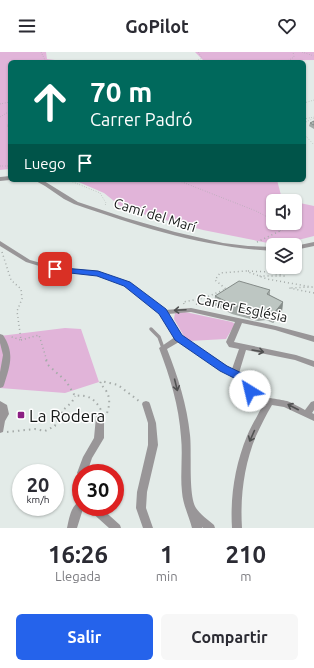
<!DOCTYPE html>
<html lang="es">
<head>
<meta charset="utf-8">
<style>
  body { margin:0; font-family:Ubuntu,sans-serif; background:#f7f7f7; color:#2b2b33; height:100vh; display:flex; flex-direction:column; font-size:15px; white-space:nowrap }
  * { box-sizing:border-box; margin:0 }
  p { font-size:13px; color:#7c7c81 }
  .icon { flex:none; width:22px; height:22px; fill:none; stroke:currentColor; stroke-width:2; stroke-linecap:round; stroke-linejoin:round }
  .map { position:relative; height:476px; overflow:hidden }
  .sheet { display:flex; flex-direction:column; background:#fff; flex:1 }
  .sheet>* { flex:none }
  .banner { position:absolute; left:8px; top:8px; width:298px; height:122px; border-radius:6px; box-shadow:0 1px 3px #0004; background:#00695c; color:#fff; overflow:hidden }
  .fabs { position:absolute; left:266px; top:142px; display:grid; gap:8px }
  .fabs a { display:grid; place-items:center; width:36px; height:36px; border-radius:6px; background:#fff; box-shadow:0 1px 3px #0004; font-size:20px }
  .speed { position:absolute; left:12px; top:412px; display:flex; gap:8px; font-size:20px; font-weight:700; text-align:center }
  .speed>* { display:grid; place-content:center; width:52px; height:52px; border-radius:50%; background:#fff; box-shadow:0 1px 3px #0004; line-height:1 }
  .speed small { font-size:10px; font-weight:400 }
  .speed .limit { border:6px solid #d22; background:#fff; color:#111 }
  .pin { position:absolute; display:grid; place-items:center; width:34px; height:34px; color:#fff; margin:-17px; border-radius:8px; box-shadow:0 2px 6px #0006 }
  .me { position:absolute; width:44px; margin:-22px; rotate:324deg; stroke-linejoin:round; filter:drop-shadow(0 0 3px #0008) }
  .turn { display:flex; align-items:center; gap:14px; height:84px; padding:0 16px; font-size:18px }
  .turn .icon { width:52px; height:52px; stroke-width:2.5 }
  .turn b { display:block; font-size:28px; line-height:34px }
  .then { display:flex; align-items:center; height:38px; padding:0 16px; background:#0003; gap:8px; font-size:15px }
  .eta { display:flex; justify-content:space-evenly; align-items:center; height:68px; text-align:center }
  .eta b { font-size:24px; font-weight:700; line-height:28px }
  .cta { display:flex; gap:8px; margin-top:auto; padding:8px 16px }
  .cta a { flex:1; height:46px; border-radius:6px; background:#2563eb; color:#fff; font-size:16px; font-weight:700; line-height:46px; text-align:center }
  .cta a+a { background:#f7f7f7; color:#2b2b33 }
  header { display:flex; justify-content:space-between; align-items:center; height:52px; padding:0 16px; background:#fff; font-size:18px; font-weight:700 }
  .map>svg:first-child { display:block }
</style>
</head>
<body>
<header><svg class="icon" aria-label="menu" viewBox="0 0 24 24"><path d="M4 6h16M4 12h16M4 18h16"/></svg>GoPilot<svg class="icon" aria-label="heart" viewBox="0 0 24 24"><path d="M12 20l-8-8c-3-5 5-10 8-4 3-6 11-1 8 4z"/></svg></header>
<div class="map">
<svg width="314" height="476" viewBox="0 0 314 476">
  <rect width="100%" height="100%" fill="#e3ebe8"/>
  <path fill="#e1b4d9" d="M 0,0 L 46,0 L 47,7 L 71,10 L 10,10 L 10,117 L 0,118 Z
    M 195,0 L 314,0 L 314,8 L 205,10 Z
    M 74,128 L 277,128 L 282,147 L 291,149 L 273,149 L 273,171 L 295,171 L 295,150 L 314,154 L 314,184 L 278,193 L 203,178 L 124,157 L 104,141 Z
    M 185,260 L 232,270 L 235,272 L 226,287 L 189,289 L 185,286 L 174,267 L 175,261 Z
    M 65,276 L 81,277 L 99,330 L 65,341 L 0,336 L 0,284 Z"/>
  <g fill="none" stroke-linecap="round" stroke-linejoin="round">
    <path stroke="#a5aba9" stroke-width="1" stroke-dasharray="0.5 2" stroke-linecap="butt" d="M 41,0 L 46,10
      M 302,0 L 314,4
      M 194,10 L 202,6 L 198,0
      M 286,10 L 294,5 L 293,0
      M 304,51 L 314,48
      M 0,52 L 10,50
      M 0,65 L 10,59
      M 304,67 L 314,65
      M 10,70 L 7,74 L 10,74
      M 304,71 L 314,66
      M 304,82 L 314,93
      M 0,114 L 10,114
      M 68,128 L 100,141 L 106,151 L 105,154
      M 177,128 L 256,159 L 273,168
      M 280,179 L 288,175 L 280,171"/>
    <path stroke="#a5aba9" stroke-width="1.5" stroke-dasharray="1 3" stroke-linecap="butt" d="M 257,190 L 282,178
      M 2,200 L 11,228 L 21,237 L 22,247 L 17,259 L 21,288 L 9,284
      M 248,219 L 269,220 L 284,224 L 257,224
      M 184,252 L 183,250 L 204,246 L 226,237 L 215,228 L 220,221 L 246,219 L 267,227 L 312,235 L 289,236 L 314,241
      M 196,252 L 204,254
      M 21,288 L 39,283 L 47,309"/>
    <path stroke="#a5aba9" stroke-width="2" stroke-dasharray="1.5 4" stroke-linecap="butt" d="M 46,308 L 48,313 L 66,329 L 75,344 C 88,342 95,347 101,358
      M 107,361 C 111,350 110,340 100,332 L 101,329 L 118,333 L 139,349
      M 7,380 L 35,377 L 45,379 L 55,374 L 56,369 L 62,366 L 62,359 L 72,350 L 75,344"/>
    <path stroke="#999698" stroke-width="3.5" d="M 151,277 L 159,285 L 163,296"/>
    <path fill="#999698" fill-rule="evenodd" d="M 10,124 L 10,128 L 0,129 L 0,125 Z
      M 34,128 L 44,129 L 78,150 L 126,166 L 175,180 L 223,191 L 248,194 L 273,195 L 273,199 C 201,195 141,175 74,152 L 64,147 L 45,134 Z
      M 0,189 L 30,208 L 59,216 L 98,219 L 129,231 L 165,258 L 191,256 L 276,274 L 314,284 L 314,290 L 275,278 L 242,271 L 234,290 L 296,303 L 314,309 L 314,315 L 295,308 L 246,298 L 239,321 L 253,328 C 254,331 253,338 256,340 C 261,346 279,347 287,349 C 293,351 299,355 305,358 L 311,350 L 314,349 L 314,358 L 312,361 L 314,362 L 314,369 L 284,355 L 272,353 C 266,363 261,373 256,384 C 244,413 240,445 242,476 L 232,476 C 230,445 235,413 247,384 C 252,372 259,362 264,350 C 252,346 246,346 246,331 L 235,326 L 231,325 L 230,323 L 220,318 L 179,290 L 167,297 C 178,325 187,353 190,383 C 192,400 188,444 196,456 C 200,462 208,468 214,473 L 215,476 L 203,476 L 202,475 L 202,476 L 192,476 C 189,464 183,453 182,440 C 180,422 183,404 181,385 C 179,354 170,325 159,296 L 175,285 L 160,261 L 125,233 L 97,223 L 59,220 L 26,210 L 0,194 ZM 191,260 L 235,270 L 226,290 L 229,295 L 239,297 L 232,317 L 182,284 L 168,262 Z
      M 314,190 L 314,194 L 295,198 L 295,194 Z
      M 0,282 L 3,283 C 15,301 10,314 4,333 L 3,335 L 0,336 L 0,320 L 3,303 L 0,291 Z
      M 0,349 L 7,353 L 9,362 L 5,369 L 3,380 L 0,381 Z
      M 146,349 L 149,350 L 150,352 L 156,371 L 158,393 L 147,440 L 146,456 L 153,476 L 143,476 L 136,456 L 137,440 L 148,393 L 148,371 L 142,352 L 143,350 Z
      M 100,362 L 103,363 L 104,365 L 104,386 L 92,406 L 87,421 L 81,421 L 81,425 L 79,424 L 77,421 L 83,405 L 94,386 L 96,365 L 97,363 Z
      M 81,449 L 81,455 L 85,455 L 82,460 L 77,476 L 67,476 C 69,467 71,452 81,449 Z
      M 88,455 L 100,455 L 120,473 L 121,476 L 109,476 L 89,458 Z"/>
  </g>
  <path fill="#a3aaa7" d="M 314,67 L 314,77 L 309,74 L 310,71 L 314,69 Z
    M 270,238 L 270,243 L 283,250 L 282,259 L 273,271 L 266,268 L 258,269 L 232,262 L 214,253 L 215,244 Z"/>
  <path fill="#848b88" d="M 283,250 L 282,259 L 273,271 L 274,261 Z"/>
  <path fill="#bdc6c2" stroke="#848b88" d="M 314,69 L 314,73 L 310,71 Z
    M 239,229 L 270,238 L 267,242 L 283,250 L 274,261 L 267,258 L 259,259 L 233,253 L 215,244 Z"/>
  <defs><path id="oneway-shaft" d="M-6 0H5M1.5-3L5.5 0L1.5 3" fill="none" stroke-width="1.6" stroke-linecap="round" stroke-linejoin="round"/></defs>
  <g stroke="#505151">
    <use href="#oneway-shaft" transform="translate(180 258) rotate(177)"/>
    <use href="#oneway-shaft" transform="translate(258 299) rotate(10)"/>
    <use href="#oneway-shaft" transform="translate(176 333) rotate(76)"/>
    <use href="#oneway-shaft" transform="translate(293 355) rotate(-153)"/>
    <use href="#oneway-shaft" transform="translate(252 384) rotate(114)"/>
  </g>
  <path fill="#2563eb" stroke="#184099" d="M 52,215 L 98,219 L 130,230 L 166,257 L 182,283 L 227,314 L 250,325 L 256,332 L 254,342 L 246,342 L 245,333 L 242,330 L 220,319 L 175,288 L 159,262 L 124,234 L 97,224 L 52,219 Z"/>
  <rect fill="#8c1f83" stroke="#fff" stroke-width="1.5" x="17" y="359" width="8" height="8" rx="2"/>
  <g text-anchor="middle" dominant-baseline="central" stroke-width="3" stroke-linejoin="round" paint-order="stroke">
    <g font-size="14" fill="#151817" stroke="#fff">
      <text transform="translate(155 163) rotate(17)">Camí del Marí</text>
      <text transform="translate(242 256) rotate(12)">Carrer Església</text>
    </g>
    <g font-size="17" fill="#151817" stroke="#fff" text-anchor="start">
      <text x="29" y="363">La Rodera</text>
    </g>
  </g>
</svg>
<div class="fabs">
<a><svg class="icon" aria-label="sound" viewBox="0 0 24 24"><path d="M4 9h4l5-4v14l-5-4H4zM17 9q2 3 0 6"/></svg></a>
<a><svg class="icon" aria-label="layers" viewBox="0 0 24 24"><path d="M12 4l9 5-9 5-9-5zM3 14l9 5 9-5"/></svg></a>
</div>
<div class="speed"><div>20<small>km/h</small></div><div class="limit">30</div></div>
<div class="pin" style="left:55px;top:217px;background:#d93025"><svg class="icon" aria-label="arrive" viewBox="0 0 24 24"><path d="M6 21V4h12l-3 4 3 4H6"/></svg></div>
<svg class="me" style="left:250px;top:339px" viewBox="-20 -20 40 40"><circle r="19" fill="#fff"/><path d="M0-13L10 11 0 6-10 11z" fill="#2563eb"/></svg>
<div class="banner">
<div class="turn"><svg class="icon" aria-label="ahead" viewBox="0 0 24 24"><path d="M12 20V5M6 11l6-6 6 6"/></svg><div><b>70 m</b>Carrer Padró</div></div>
<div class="then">Luego<svg class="icon" aria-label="arrive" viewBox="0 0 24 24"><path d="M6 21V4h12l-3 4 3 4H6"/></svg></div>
</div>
</div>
<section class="sheet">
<div class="eta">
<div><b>16:26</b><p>Llegada</p></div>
<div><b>1</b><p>min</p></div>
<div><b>210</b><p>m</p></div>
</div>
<div class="cta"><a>Salir</a><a>Compartir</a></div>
</section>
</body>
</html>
